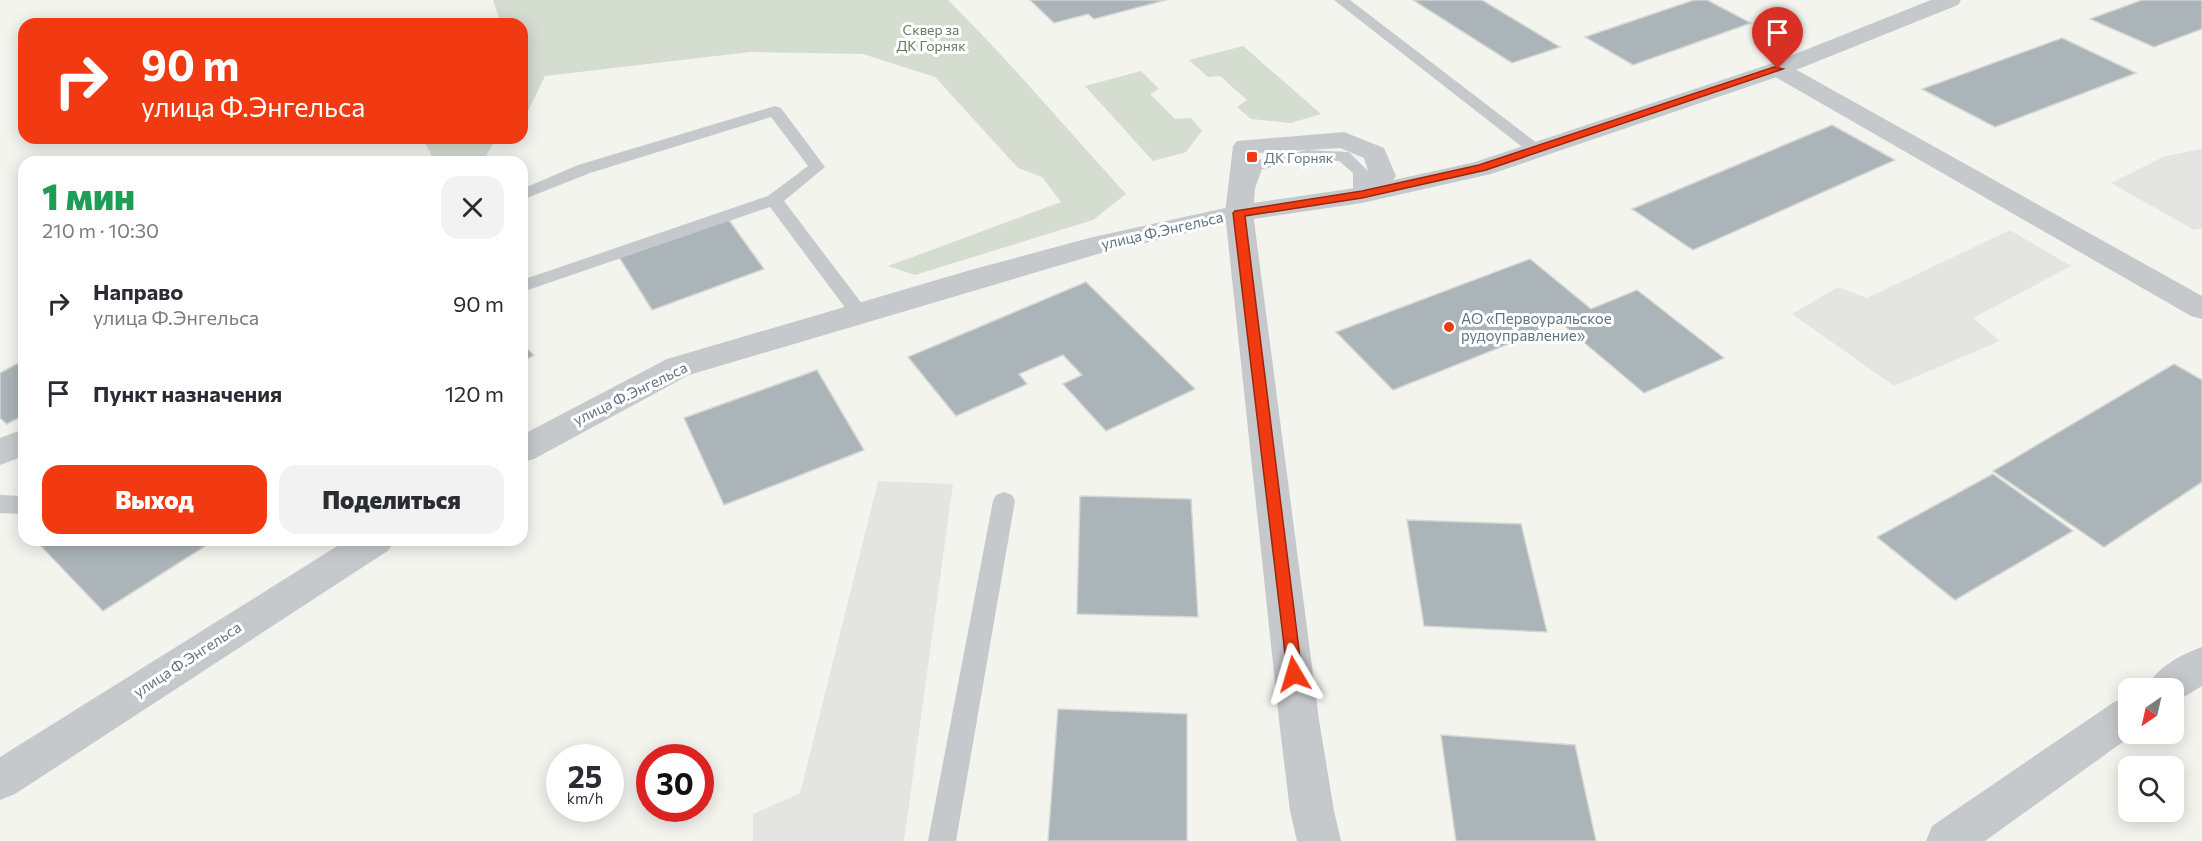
<!DOCTYPE html>
<html lang="ru">
<head>
<meta charset="utf-8">
<style>
  body { margin:0; font-family:Commissioner,sans-serif; background:#f2f2f3; color:#2b2b33; height:100vh; display:flex; flex-direction:column; font-size:22px; white-space:nowrap }
  * { box-sizing:border-box; margin:0 }
  p { font-size:20px; color:#7c7c81 }
  .icon { flex:none; width:33px; height:33px; fill:none; stroke:currentColor; stroke-width:2; stroke-linecap:round; stroke-linejoin:round }
  .map { position:relative; flex:1; overflow:hidden }
  .drawer { position:absolute; left:18px; top:156px; width:510px; height:390px; display:flex; flex-direction:column; background:#fff; border-radius:18px; box-shadow:0 3px 15px #0003 }
  .drawer>* { flex:none }
  .banner { position:absolute; left:18px; top:18px; width:510px; height:126px; border-radius:18px; box-shadow:0 3px 15px #0003; background:#f13a12; color:#fff; overflow:hidden }
  .needle { width:39px; rotate:214deg }
  .buttons { position:absolute; left:2118px; top:678px; display:grid; gap:12px }
  .buttons a { display:grid; place-items:center; width:66px; height:66px; border-radius:12px; background:#fff; box-shadow:0 3px 15px #0003; font-size:30px }
  .speed { position:absolute; left:546px; top:744px; display:flex; gap:12px; font-size:30px; font-weight:700; text-align:center }
  .speed>* { display:grid; place-content:center; width:78px; height:78px; border-radius:50%; background:#fff; box-shadow:0 3px 15px #0003; line-height:1 }
  .speed small { font-size:15px; font-weight:400 }
  .speed .limit { border:9px solid #d22; background:#fff; color:#111 }
  .pin { position:absolute; display:grid; place-items:center; width:51px; height:51px; color:#fff; margin:-62px -26px; border-radius:50% 50% 50% 0; rotate:-45deg; box-shadow:0 0 6px #0007 }
  .pin .icon { rotate:45deg }
  .me { position:absolute; width:66px; margin:-33px; rotate:353deg; stroke-linejoin:round; filter:drop-shadow(0 0 4px #0008) }
  .turn { display:flex; align-items:center; gap:21px; height:126px; padding:0 24px; font-size:27px }
  .turn .icon { width:78px; height:78px; stroke-width:2.5 }
  .turn b { display:block; font-size:42px; line-height:51px }
  .round { display:grid; place-items:center; flex:none; width:63px; height:63px; border-radius:18px; background:#f2f2f3 }
  .head { display:flex; align-items:center; justify-content:space-between; height:102px; padding:0 24px }
  h1 { font-size:36px; font-weight:800; line-height:45px; color:#1e9e55 }
  .cta { display:flex; gap:12px; margin-top:auto; padding:12px 24px }
  .cta a { flex:1; height:69px; border-radius:18px; background:#f13a12; color:#fff; font-size:24px; font-weight:800; line-height:69px; text-align:center }
  .cta a+a { background:#f2f2f3; color:#2b2b33 }
  ul { padding:0; list-style:none }
  li { display:flex; align-items:center; gap:18px; height:90px; padding:0 24px }
  li div { flex:1 }
  li b { display:block; font-size:22px }
  li em { font-style:normal }
  .map>svg:first-child { display:block }
</style>
</head>
<body>
<div class="map">
<svg width="2202" height="841" viewBox="0 0 2202 841">
  <rect width="100%" height="100%" fill="#f4f4ef"/>
  <path fill="#e4e5e3" d="M 2202,149 L 2202,228 L 2194,230 L 2111,183 L 2165,156 Z
    M 2010,230 L 2071,266 L 1973,318 L 2000,341 L 1894,386 L 1792,314 L 1838,287 L 1867,298 Z
    M 878,481 L 953,484 L 904,841 L 753,841 L 753,814 L 800,793 Z"/>
  <path fill="#d5dcd0" d="M 493,0 L 948,0 C 1010,61 1066,129 1126,194 L 1093,220 L 915,275 L 888,266 L 1061,202 L 1042,177 L 1018,168 L 935,77 L 863,54 L 750,52 L 545,76 L 526,115 L 522,118 L 522,24 L 501,24 Z
    M 1243,46 L 1321,114 L 1291,123 L 1251,119 L 1237,107 L 1247,100 L 1220,76 L 1208,77 L 1189,60 Z
    M 1141,71 L 1159,89 L 1150,94 L 1175,119 L 1191,118 L 1202,131 L 1186,152 L 1153,161 L 1085,86 Z
    M 430,138 L 496,138 L 483,162 L 435,162 L 425,143 Z"/>
  <path fill="#abb4b8" stroke="#d5d5d2" stroke-width="1.5" d="M 1030,0 L 1166,0 L 1094,19 L 1088,14 L 1054,23 Z
    M 1413,0 L 1482,0 L 1560,47 L 1512,63 Z
    M 1694,0 L 1707,0 L 1751,23 L 1633,65 L 1585,37 Z
    M 2142,0 L 2202,0 L 2202,29 L 2154,47 L 2090,19 Z
    M 2062,38 L 2136,73 L 1995,127 L 1922,89 Z
    M 1832,125 L 1895,160 L 1693,250 L 1632,209 Z
    M 728,219 L 764,269 L 652,310 L 619,257 Z
    M 1530,259 L 1591,309 L 1637,290 L 1724,358 L 1644,393 L 1561,323 L 1393,390 L 1336,332 Z
    M 1086,282 L 1195,389 L 1106,431 L 1063,384 L 1082,375 L 1063,355 L 1019,374 L 1027,384 L 956,416 L 908,357 Z
    M 522,344 L 534,355 L 522,362 Z
    M 24,360 L 24,415 L 7,424 L 0,418 L 0,373 Z
    M 2174,364 L 2202,380 L 2202,482 L 2104,547 L 1993,471 Z
    M 817,370 L 864,450 L 724,505 L 684,418 Z
    M 1993,474 L 2073,531 L 1955,600 L 1877,537 Z
    M 1080,496 L 1191,499 L 1198,617 L 1077,614 Z
    M 1407,520 L 1521,524 L 1547,632 L 1424,626 Z
    M 40,540 L 215,540 L 103,611 L 37,542 Z
    M 1058,709 L 1187,714 L 1187,841 L 1048,841 Z
    M 1441,735 L 1575,745 L 1596,841 L 1456,841 Z"/>
  <g fill="none" stroke-linecap="round" stroke-linejoin="round">
    <path fill="#c6c9cc" fill-rule="evenodd" d="M 1334,0 L 1350,0 L 1542,147 L 1544,150 L 1542,153 L 1530,153 Z
      M 775,106 L 781,108 L 825,167 L 784,201 L 866,309 L 869,313 L 866,317 L 859,319 L 852,317 L 770,207 L 522,292 L 522,280 L 768,196 L 808,166 L 771,117 L 590,173 L 522,200 L 522,189 L 578,165 Z
      M 1307,150 L 1349,152 L 1369,172 L 1371,195 L 1368,199 L 1356,199 L 1353,195 L 1353,173 L 1339,161 L 1307,160 L 1262,169 L 1253,194 L 1241,194 L 1238,190 L 1249,162 Z
      M 1004,492 L 1012,495 L 1015,501 L 956,841 L 928,841 L 993,501 L 996,495 Z
      M 0,495 L 24,496 L 24,514 L 0,513 Z"/>
    <path fill="#c6c9cc" fill-rule="evenodd" d="M 1778,62 L 1786,64 L 2202,296 L 2202,319 L 2191,316 L 1770,74 L 1766,69 L 1770,64 Z
      M 1344,132 L 1384,148 L 1396,176 C 1386,191 1371,205 1352,201 L 1348,195 L 1369,174 L 1364,158 L 1340,148 L 1258,153 L 1253,213 L 1319,720 L 1334,811 L 1341,841 L 1297,841 L 1290,811 L 1279,720 L 1225,213 L 1233,146 L 1237,141 Z
      M 24,429 L 24,456 L 0,465 L 0,438 Z
      M 2202,647 L 2202,686 L 2174,703 L 2174,688 L 2147,688 C 2155,668 2182,654 2202,647 Z
      M 2128,697 L 2128,734 L 2134,734 L 1985,841 L 1926,841 L 1932,826 L 2114,702 Z"/>
    <path fill="#c6c9cc" fill-rule="evenodd" d="M 1931,0 L 1961,0 L 1958,5 L 1786,74 L 1491,174 L 1362,203 L 1239,221 L 1098,254 L 689,375 L 534,459 L 522,462 L 522,435 L 667,359 L 974,269 L 1093,237 L 1239,205 L 1362,187 L 1475,162 L 1770,64 Z
      M 347,540 L 394,540 L 389,550 L 15,794 L 0,800 L 0,757 Z"/>
  </g>
  <path fill="#f13a12" stroke="#9d260c" stroke-width="1.5" d="M 1774,67 L 1783,69 L 1486,170 L 1362,198 L 1245,216 L 1302,674 L 1300,679 L 1294,681 L 1288,679 L 1233,213 L 1235,211 L 1362,191 L 1479,165 Z"/>
  <g fill="#f13a12" stroke="#fff" stroke-width="2">
    <rect x="1246" y="151" width="12" height="12" rx="3"/>
    <circle cx="1449" cy="327" r="6"/>
  </g>
  <g text-anchor="middle" dominant-baseline="central" stroke-width="6" stroke-linejoin="round" paint-order="stroke">
    <g font-size="14" fill="#667a60" stroke="#fff">
      <text x="931" y="29">Сквер за<tspan x="931" dy="16">ДК Горняк</tspan></text>
    </g>
    <g font-size="14" fill="#607583" stroke="#fff" text-anchor="start">
      <text x="1264" y="157">ДК Горняк</text>
    </g>
    <g font-size="15" fill="#607583" stroke="#fff">
      <text transform="translate(1162 230) rotate(-13)">улица Ф.Энгельса</text>
      <text transform="translate(630 393) rotate(-26)">улица Ф.Энгельса</text>
      <text transform="translate(187 659) rotate(-33)">улица Ф.Энгельса</text>
    </g>
    <g font-size="15" fill="#607583" stroke="#fff" text-anchor="start">
      <text x="1461" y="318">АО «Первоуральское<tspan x="1461" dy="17">рудоуправление»</tspan></text>
    </g>
  </g>
</svg>
<div class="buttons">
<a><svg class="needle" viewBox="-14 -14 28 28"><path d="M0-13l5 13h-10z" fill="#e53935"/><path d="M0 13l5-13h-10z" fill="#7c7c81"/></svg></a>
<a><svg class="icon" aria-label="search" viewBox="0 0 24 24"><circle cx="10" cy="10" r="6"/><path d="M15 15l6 6"/></svg></a>
</div>
<div class="speed"><div>25<small>km/h</small></div><div class="limit">30</div></div>
<div class="pin" style="left:1778px;top:69px;background:#d93025"><svg class="icon" aria-label="arrive" viewBox="0 0 24 24"><path d="M6 21V4h12l-3 4 3 4H6"/></svg></div>
<svg class="me" style="left:1294px;top:674px" viewBox="-20 -20 40 40"><path d="M0-17L14 15 0 8-14 15z" fill="#f13a12" stroke="#fff" stroke-width="4"/></svg>
<div class="banner">
<div class="turn"><svg class="icon" aria-label="right" viewBox="0 0 24 24"><path d="M7 20v-9h11M14 6l5 5-5 5"/></svg><div><b>90 m</b>улица Ф.Энгельса</div></div>
</div>
<section class="drawer">
<div class="head"><div><h1>1 мин</h1><p>210 m · 10:30</p></div><a class="round"><svg class="icon" aria-label="close" viewBox="0 0 24 24"><path d="M6 6l12 12M18 6L6 18"/></svg></a></div>
<ul>
<li><svg class="icon" aria-label="right" viewBox="0 0 24 24"><path d="M7 20v-9h11M14 6l5 5-5 5"/></svg><div><b>Направо</b><p>улица Ф.Энгельса</p></div><em>90 m</em></li>
<li><svg class="icon" aria-label="arrive" viewBox="0 0 24 24"><path d="M6 21V4h12l-3 4 3 4H6"/></svg><div><b>Пункт назначения</b></div><em>120 m</em></li>
</ul>
<div class="cta"><a>Выход</a><a>Поделиться</a></div>
</section>
</div>
</body>
</html>
